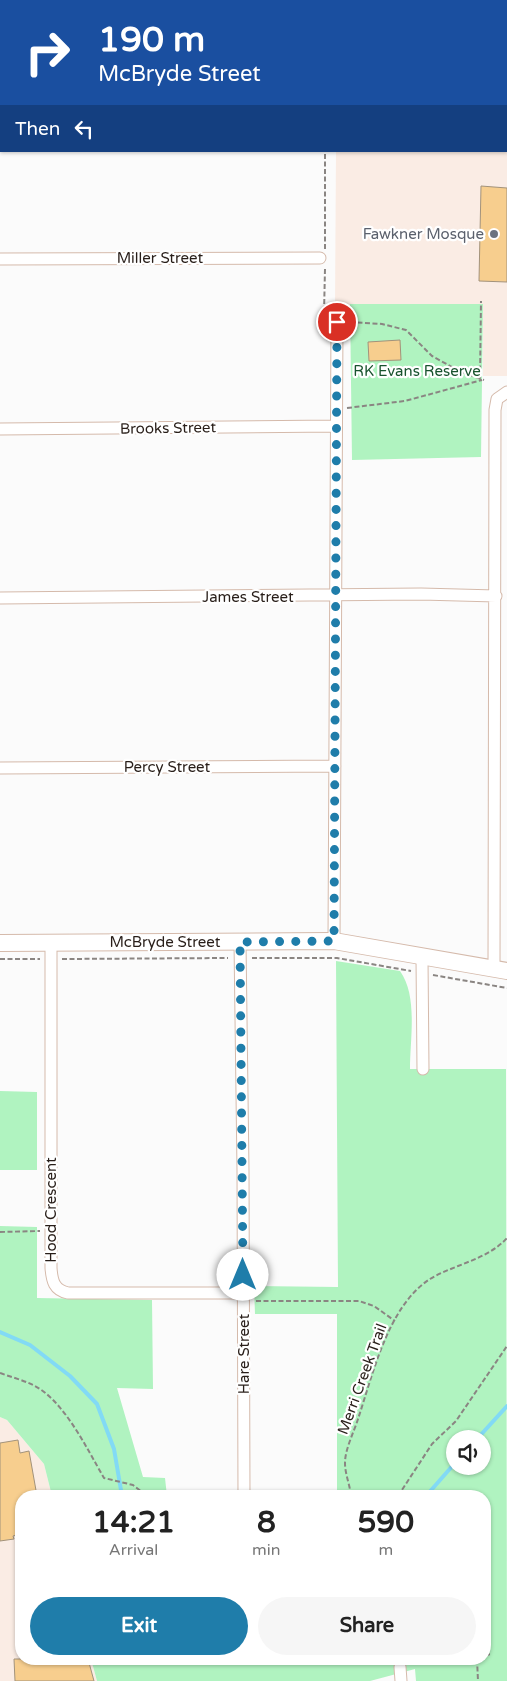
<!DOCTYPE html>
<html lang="en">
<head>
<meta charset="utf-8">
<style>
  body { margin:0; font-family:"Varela Round",sans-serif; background:#f6f6f6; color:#222; height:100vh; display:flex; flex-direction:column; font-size:19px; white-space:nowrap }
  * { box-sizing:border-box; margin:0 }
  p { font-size:16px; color:#767676 }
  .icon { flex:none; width:28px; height:28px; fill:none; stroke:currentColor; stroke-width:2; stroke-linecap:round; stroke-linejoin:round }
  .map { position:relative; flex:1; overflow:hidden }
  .sheet { position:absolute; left:15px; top:1490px; width:476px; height:175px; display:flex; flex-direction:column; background:#fff; border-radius:20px; box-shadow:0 1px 4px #0004 }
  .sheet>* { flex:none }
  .top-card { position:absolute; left:0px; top:0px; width:508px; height:152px; box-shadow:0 1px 4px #0004; background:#1a4fa0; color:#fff; overflow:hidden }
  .controls { position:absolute; left:446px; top:1430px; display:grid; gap:10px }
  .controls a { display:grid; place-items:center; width:45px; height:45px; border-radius:50%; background:#fff; box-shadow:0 1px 4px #0004; font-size:25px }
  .pin { position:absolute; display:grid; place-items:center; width:42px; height:42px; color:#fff; margin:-21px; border:2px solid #fff; border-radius:50%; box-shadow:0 1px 5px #0007 }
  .me { position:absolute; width:55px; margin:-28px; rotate:0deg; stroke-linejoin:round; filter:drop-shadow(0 0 4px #0008) }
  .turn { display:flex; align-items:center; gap:18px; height:105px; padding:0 15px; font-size:22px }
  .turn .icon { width:65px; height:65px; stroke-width:2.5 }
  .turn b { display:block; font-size:35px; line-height:42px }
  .then { display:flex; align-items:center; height:48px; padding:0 15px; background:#0003; gap:10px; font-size:19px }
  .eta { display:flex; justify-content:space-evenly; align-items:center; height:85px; text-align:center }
  .eta b { font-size:30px; font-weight:700; line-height:35px }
  .button { display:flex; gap:10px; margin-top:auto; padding:10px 15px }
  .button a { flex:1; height:58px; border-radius:30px; background:#1f7daa; color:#fff; font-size:20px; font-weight:700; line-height:58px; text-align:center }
  .button a+a { background:#f6f6f6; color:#222 }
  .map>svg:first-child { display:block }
</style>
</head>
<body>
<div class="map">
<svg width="507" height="1681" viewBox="0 0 507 1681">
  <rect width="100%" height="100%" fill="#fbfbfb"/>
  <path fill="#faece4" d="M 337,0 L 507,0 L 507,376 L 483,376 L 483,304 L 335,305 L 336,151 L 506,151 L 506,1 Z
    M 0,1417 L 7,1420 L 44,1464 L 52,1496 L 21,1496 L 21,1659 L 91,1659 L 97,1681 L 0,1681 Z"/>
  <path fill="#b0f3c0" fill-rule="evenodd" d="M 350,304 L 483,304 L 481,457 L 352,460 Z
    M 336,961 L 400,971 C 418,996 410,1038 410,1069 L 506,1069 L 507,1681 L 416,1681 L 415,1669 L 370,1681 L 97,1681 L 91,1659 L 485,1659 L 485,1496 L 337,1496 L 337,1314 L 255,1314 L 254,1286 L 338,1287 ZM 455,1439 L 482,1439 L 482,1466 L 455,1466 Z
    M 0,1091 L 37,1092 L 37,1170 L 0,1170 Z
    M 0,1226 L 37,1227 L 37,1298 L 152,1300 L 153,1389 L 117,1388 L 143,1477 L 165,1478 L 167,1496 L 52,1496 L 44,1464 L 7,1420 L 0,1417 Z"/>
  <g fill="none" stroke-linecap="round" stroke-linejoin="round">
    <path stroke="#82daf5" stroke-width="4" d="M 0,1332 L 30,1345 L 70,1376 L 97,1404 L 114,1449 L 122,1496
      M 477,1439 L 507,1406
      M 426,1496 L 455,1463
      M 185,1659 L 213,1662 L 234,1659"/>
  </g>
  <path fill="#f7ce8e" stroke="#a2927b" d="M 481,186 L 507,188 L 507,282 L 479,281 Z
    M 400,340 L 401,360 L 369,361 L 368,342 Z
    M 18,1440 L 20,1453 L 29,1451 L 37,1496 L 21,1496 L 21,1534 L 13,1536 L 14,1539 L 0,1541 L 0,1443 Z
    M 14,1659 L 88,1659 L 94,1681 L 15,1681 Z"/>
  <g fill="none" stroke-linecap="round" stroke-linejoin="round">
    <defs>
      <path id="lane" d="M 25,0 L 25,1"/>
      <path id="street" d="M 110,0 L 110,1
        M 0,91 L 1,91
        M 0,259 L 320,258
        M 0,429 L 335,426
        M 0,598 L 421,594 L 496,596
        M 0,768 L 335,766
        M 334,941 L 337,322
        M 240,942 L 243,1170 L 244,1496
        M 51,943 L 51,1268 C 52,1281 54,1290 68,1293 L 243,1293
        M 422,958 L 423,1069
        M 494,969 L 495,410 L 497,399 L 507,392
        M 400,1667 L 401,1681"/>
      <path id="secondary" d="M 0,943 L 334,941 L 507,971"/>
    </defs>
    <use href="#lane" stroke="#d5baab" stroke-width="8"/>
    <use href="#street" stroke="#d5baab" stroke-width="13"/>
    <use href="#secondary" stroke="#d5baab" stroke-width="18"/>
    <path stroke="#8a8582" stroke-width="2" stroke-dasharray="5 2.5" stroke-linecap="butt" d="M 324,0 L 324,1
      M 325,249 L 325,151
      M 325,269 L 324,313 L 327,315
      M 350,322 L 382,324 L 406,330 L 432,356 L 461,372 L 484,380
      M 480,378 L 481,301
      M 347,408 L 405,401 L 482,380
      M 252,958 L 337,958 L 411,971
      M 0,959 L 40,959
      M 62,959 L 228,958
      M 433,975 L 507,988
      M 0,1232 L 40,1231
      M 256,1301 L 359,1301 L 374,1306 L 395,1321
      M 0,1373 C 11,1377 23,1380 33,1385 C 64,1400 87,1449 104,1478 L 133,1485 L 147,1496
      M 351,1496 C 350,1485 345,1474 345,1463 C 345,1449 354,1432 358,1419 C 373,1374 388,1306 430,1279 C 455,1264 487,1260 507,1238
      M 398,1496 L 432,1444 L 456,1421 L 507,1346
      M 485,1655 L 491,1654
      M 477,1659 L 478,1681"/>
    <use href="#lane" stroke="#fff" stroke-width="5.5"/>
    <use href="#street" stroke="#fff" stroke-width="11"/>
    <use href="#secondary" stroke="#fff" stroke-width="16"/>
  </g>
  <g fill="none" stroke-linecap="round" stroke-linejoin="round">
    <path stroke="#1f7daa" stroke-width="9" stroke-dasharray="0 16.2" d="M 243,1275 L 240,942 L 334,941 L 337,322"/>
  </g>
  <circle fill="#6b7280" stroke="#fff" stroke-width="2" cx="494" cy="234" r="5"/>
  <g text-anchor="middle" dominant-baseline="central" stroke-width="4.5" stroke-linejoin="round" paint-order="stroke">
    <g font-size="15" fill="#5b616d" stroke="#fff" text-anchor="end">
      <text x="484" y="234">Fawkner Mosque</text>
    </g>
    <g font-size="15" fill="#281e19" stroke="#fff">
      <text x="160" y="258">Miller Street</text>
      <text transform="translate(168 428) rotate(-1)">Brooks Street</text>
      <text x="248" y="597">James Street</text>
      <text x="167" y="767">Percy Street</text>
      <text x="165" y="942">McBryde Street</text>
      <text transform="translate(51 1210) rotate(-90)">Hood Crescent</text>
      <text transform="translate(244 1354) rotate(-90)">Hare Street</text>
      <text transform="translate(362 1379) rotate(-70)">Merri Creek Trail</text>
    </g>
    <g font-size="15" fill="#18532e" stroke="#fff">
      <text x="417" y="371">RK Evans Reserve</text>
    </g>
  </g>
</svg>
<div class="controls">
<a><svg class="icon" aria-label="sound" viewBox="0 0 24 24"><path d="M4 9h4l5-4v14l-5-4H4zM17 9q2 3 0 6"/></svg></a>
</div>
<div class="pin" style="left:337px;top:322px;background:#d93025"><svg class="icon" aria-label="arrive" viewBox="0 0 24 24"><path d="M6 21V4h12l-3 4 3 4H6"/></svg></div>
<svg class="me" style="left:243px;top:1275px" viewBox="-20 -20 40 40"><circle r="19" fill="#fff"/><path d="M0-13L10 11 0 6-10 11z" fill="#1f7daa"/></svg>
<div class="top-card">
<div class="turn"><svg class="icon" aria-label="right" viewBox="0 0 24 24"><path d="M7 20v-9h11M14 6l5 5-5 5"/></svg><div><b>190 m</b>McBryde Street</div></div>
<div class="then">Then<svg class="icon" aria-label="left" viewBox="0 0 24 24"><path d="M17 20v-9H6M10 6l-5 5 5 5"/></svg></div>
</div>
<section class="sheet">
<div class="eta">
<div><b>14:21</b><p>Arrival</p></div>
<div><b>8</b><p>min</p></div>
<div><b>590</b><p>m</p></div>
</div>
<div class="button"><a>Exit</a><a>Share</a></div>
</section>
</div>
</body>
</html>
